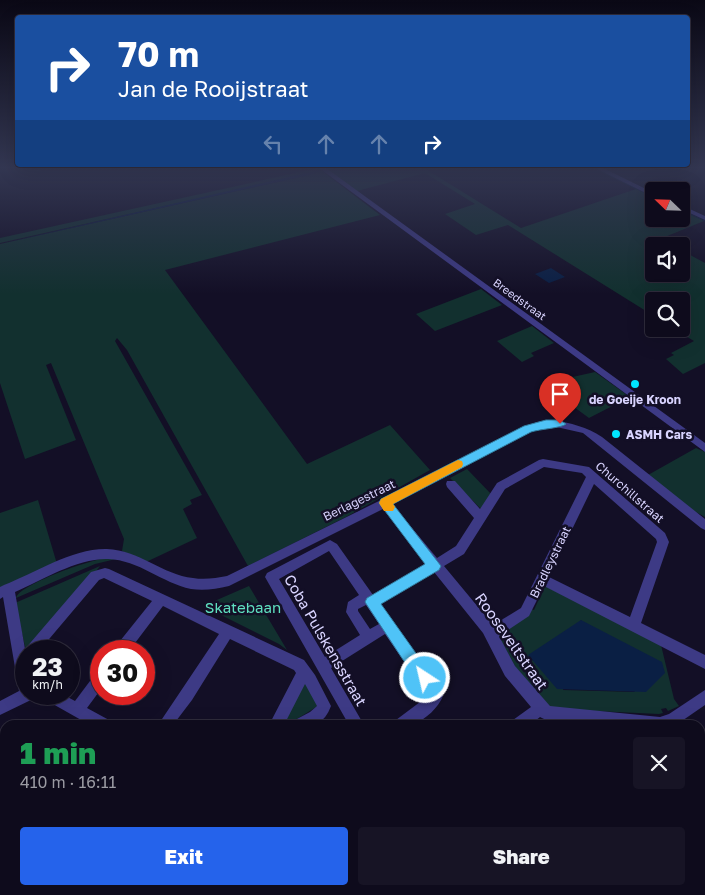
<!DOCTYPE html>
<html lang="en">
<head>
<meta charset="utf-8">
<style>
  body { margin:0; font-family:"Golos Text",sans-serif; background:#171425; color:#f1f3f6; height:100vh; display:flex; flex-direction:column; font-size:19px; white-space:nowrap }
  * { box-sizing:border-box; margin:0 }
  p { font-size:16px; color:#9b9ba3 }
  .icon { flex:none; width:28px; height:28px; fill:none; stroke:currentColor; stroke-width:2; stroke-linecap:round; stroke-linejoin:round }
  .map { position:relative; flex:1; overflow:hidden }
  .details { position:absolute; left:0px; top:720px; width:705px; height:175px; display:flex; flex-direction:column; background:#0e0b1c; border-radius:15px 15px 0 0; box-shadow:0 5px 20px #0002,0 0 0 1px #2e2b3b }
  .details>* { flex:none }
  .banner { position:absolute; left:15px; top:15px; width:675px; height:152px; border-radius:5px; box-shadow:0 5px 20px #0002,0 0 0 1px #2e2b3b; background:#1a4fa0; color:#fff; overflow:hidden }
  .needle { width:32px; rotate:293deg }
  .controls { position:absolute; left:645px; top:182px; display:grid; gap:10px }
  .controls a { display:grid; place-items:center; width:45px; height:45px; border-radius:5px; background:#0e0b1c; box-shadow:0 5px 20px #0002,0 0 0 1px #2e2b3b; font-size:25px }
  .speed { position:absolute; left:15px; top:640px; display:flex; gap:10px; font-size:25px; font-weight:700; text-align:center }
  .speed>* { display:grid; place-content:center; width:65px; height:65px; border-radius:50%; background:#0e0b1c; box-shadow:0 5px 20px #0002,0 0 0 1px #2e2b3b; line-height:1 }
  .speed small { font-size:12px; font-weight:400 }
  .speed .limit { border:8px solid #d22; background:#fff; color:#111 }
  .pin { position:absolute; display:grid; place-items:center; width:42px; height:42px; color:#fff; margin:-51px -21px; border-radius:50% 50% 50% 0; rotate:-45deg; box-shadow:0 0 5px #0007 }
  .pin .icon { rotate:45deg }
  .me { position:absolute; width:55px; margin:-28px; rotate:325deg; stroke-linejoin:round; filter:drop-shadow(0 0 4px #0008) }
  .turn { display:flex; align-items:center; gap:18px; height:105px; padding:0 20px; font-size:22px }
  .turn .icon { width:65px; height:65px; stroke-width:2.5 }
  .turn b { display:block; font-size:35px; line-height:42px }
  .lanes { display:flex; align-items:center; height:48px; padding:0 20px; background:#0003; justify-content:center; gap:25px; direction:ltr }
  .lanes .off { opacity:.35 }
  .round { display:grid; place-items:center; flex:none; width:52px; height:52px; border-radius:5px; background:#171425 }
  .head { display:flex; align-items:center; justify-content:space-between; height:85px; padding:0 20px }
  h1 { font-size:30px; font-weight:800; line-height:38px; color:#1e9e55 }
  .primary-button { display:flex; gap:10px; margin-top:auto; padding:10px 20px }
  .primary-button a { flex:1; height:58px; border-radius:5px; background:#2563eb; color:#fff; font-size:20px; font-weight:800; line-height:58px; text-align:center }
  .primary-button a+a { background:#171425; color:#f1f3f6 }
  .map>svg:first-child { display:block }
</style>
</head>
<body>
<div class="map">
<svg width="705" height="895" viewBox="0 0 705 895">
  <rect width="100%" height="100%" fill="#130f26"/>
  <path fill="#12302f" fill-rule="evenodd" d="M 318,168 L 380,215 L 165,270 L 307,464 L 390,425 L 430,470 L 346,517 L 248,566 L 127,350 L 117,338 L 115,341 L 202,495 L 190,500 L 192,504 L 183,509 L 197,538 L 146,562 L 122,551 L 124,539 L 51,363 L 46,365 L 76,440 L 25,459 L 0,383 L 0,244 L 309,175 L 320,171 L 0,243 L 0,238 Z
    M 326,168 L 424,168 L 521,228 L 636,189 L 654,197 L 654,219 L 681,219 L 681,210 L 704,221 L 660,239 L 674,246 L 654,246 L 654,274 L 681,274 L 681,250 L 705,263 L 705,363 L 683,374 L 666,359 L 674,355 L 671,353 L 694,341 L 674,329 L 681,329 L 681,301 L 654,301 L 654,316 L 508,225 L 476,235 L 445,214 L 475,204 L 425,173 L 357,191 Z
    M 481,289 L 502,305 L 435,331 L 416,314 Z
    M 532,326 L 554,343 L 531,353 L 534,356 L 522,362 L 497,341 Z
    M 595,372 L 630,397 L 589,418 L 548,388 L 568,378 Z
    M 696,448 L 705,452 L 705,517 L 694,511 L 648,475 Z
    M 467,469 L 492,495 L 482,510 L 450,478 Z
    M 38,500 L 57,564 L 0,588 L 0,513 Z
    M 106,558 L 116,559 L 95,564 L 16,598 C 20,584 90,560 106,558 Z
    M 100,566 L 94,574 L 26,651 L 15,603 Z
    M 249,586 L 287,650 L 279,644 L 203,606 Z
    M 545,586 L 661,645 L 674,699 L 679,706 L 668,711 L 666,708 L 661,709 L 663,713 L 659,714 L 552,709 L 516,668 L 499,637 L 500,633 L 531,609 L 534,610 ZM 581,620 L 635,692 L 563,690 Z
    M 305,681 L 318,706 L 287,725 L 280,725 Z"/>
  <path fill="#0a1f44" d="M 319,170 L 321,171 L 309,175 L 0,244 Z
    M 551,268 L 565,277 L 549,283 L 535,274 Z
    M 581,620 L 662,662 L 665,673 L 646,692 L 557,689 L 528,655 Z
    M 0,847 L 5,850 L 5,890 L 18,890 L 13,895 L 0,895 Z"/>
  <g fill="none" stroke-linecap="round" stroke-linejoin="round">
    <path stroke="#0a1f44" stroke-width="1" d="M 594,168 L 647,194
      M 681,210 L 705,221"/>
    <path fill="#3d3a85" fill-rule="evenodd" d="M 319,168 L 326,168 L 705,443 L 705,452 Z
      M 595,168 L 603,168 L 654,193 L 654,197 Z
      M 681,205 L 705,216 L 705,220 L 681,209 Z
      M 552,420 C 571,423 587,427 602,437 L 705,519 L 705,530 L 701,528 L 583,433 L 552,426 L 538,428 L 525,433 L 392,504 L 437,558 L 456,546 L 474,518 L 447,487 L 446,484 L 447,481 L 455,481 L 480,509 L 497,483 L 539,460 L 543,459 L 589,467 L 665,533 L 669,542 L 641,623 L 705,655 L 705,669 L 544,586 L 529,616 L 499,636 L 515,666 L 550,706 L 660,717 L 669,714 L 705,690 L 705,705 L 676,725 L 585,725 L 546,720 L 540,717 L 530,725 L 511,725 L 513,720 L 531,707 L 505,676 L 483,633 L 434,572 L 380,604 L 441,691 L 443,696 C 438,708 426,719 414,724 C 409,727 400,725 394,725 L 396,720 L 428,696 L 385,634 L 331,668 L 364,725 L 349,725 L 265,577 L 267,573 L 330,540 L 337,544 L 373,595 L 427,563 L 383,509 L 229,586 C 216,589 204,591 191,589 C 162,583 139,560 108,559 C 78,558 42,580 15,592 L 25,649 L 91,572 L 105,568 L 109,569 L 304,660 L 315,675 L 331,706 C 323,727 312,725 293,725 L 295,720 L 310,712 L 317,706 L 305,684 L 284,725 L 269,725 L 296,673 L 294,670 L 230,639 L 192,700 L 173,725 L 158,725 L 219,634 L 163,606 L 129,651 L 115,651 L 116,646 L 152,601 L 104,578 L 99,580 L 39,651 L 26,651 L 26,694 L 35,694 L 33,699 L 0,715 L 0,701 L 19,691 L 3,597 L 0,599 L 0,587 L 4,585 C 35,573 73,548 107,549 C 139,550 163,575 193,578 C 205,580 216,578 227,576 L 381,500 L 519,429 L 537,422 ZM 544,467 L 582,473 L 586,477 L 521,608 L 493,625 L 444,566 L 464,554 L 505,489 ZM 594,484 L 656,539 L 657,542 L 630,617 L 549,577 ZM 329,551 L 359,595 L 348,602 L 346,612 L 360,635 L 325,657 L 279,579 ZM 366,605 L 379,624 L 370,629 L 358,611 L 358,609 Z
      M 101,671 L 101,689 L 87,708 L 109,720 L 111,725 L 90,725 L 44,699 L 42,694 L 62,694 L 75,701 L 96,673 Z
      M 0,811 L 5,811 L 5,827 L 0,827 Z
      M 700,840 L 705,840 L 705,856 L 700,856 Z
      M 46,890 L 62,890 L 60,895 L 44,895 Z
      M 150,890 L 192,890 L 190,895 L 148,895 Z
      M 291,890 L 307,890 L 307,895 L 291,895 Z
      M 407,890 L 424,890 L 426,895 L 409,895 Z
      M 488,890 L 516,890 L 518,895 L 486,895 Z
      M 521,890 L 539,890 L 541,895 L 523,895 Z
      M 646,890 L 664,890 L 666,895 L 648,895 Z"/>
  </g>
  <linearGradient id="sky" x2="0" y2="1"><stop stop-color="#0a0815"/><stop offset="0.57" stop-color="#333752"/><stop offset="1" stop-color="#333752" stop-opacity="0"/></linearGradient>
  <rect width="705" height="294" fill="url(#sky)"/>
  <path fill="#4fc3f7" stroke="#337fa1" d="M 546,420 L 560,420 L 566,424 C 562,428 540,429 531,432 L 393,504 L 441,566 L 439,570 L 381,604 L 430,673 L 432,678 L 430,684 L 425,686 L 419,684 L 365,602 L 367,598 L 425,564 L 379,503 L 381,499 L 524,426 Z"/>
  <path fill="#f59e0b" d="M 458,460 L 462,461 L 463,464 L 462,467 L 393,504 L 395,507 L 393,511 L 384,511 L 379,503 L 381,499 Z"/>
  <g fill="#00e5ff" stroke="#130f26" stroke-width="2">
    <circle cx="635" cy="384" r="5"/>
    <circle cx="616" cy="434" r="5"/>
  </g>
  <g text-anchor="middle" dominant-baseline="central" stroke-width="5" stroke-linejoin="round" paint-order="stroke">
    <g font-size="11" fill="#d9d4ff" stroke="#130f26">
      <text transform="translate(520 299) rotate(36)">Breedstraat</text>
    </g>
    <g font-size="12" font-weight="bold" fill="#d9d4ff" stroke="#130f26">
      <text x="635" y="399">de Goeije Kroon</text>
      <text x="626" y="434" text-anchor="start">ASMH Cars</text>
    </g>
    <g font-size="12" fill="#d9d4ff" stroke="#130f26">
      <text transform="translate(630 492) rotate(41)">Churchillstraat</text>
      <text transform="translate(359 500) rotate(-26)">Berlagestraat</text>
      <text transform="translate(550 562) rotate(-64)">Bradleystraat</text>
    </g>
    <g font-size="15" fill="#5fe0c0" stroke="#130f26">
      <text x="243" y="607">Skatebaan</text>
    </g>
    <g font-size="15" fill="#d9d4ff" stroke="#130f26">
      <text transform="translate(326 640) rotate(60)">Coba Pulskensstraat</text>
      <text transform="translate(512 641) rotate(55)">Rooseveltstraat</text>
    </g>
  </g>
</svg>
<div class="controls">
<a><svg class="needle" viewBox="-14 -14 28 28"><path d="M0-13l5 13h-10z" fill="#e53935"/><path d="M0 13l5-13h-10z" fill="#9b9ba3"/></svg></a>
<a><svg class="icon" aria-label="sound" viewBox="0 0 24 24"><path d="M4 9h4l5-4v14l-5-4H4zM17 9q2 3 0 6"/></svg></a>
<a><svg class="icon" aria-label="search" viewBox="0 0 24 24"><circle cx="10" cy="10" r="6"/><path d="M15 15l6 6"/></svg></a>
</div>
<div class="speed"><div>23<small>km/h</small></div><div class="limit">30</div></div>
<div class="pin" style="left:560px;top:424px;background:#d93025"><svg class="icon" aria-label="arrive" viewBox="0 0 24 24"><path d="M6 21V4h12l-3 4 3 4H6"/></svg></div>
<svg class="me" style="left:425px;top:678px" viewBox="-20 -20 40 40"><circle r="17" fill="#4fc3f7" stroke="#fff" stroke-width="3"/><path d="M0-11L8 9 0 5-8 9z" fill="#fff"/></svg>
<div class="banner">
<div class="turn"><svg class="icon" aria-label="right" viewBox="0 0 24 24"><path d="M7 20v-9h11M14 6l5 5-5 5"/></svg><div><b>70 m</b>Jan de Rooijstraat</div></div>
<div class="lanes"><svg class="icon off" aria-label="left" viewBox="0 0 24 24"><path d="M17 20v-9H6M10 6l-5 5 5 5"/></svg><svg class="icon off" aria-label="ahead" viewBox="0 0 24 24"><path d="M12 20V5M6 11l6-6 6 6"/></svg><svg class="icon off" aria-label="ahead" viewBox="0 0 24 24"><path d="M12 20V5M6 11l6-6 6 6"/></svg><svg class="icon" aria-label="right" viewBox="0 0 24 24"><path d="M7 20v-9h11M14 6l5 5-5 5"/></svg></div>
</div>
<section class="details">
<div class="head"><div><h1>1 min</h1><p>410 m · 16:11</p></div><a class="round"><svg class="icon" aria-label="close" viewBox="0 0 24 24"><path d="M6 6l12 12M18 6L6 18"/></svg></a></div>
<div class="primary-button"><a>Exit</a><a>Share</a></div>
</section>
</div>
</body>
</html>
